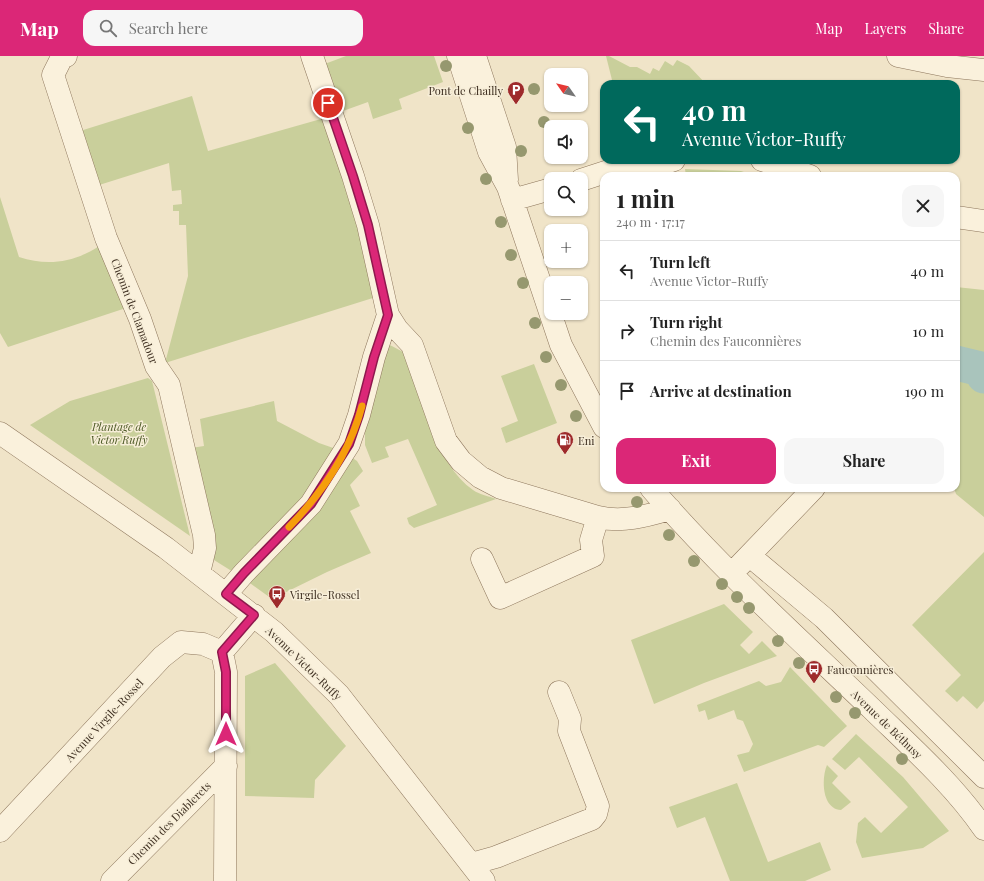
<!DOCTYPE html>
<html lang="en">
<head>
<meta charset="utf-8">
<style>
  body { margin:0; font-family:"Playfair Display",serif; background:#f6f6f6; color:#222; height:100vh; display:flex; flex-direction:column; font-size:15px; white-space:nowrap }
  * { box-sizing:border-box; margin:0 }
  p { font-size:13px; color:#767676 }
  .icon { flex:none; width:22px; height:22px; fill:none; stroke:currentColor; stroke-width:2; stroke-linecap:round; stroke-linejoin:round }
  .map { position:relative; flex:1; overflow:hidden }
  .details { position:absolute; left:600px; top:116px; width:360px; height:320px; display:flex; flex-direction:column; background:#fff; border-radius:12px; box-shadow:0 1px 3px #0004 }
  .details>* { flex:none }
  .banner { position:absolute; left:600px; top:24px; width:360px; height:84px; border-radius:12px; box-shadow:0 1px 3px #0004; background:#00695c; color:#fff; overflow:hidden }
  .needle { width:26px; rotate:304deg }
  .fabs { position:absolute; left:544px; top:12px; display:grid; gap:8px }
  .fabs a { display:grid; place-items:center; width:44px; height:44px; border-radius:8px; background:#fff; box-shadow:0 1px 3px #0004; font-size:20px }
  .pin { position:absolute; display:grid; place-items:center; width:34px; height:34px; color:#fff; margin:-17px; border:2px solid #fff; border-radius:50%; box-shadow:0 1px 4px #0007 }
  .me { position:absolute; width:44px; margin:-22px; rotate:0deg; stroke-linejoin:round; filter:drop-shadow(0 0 3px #0008) }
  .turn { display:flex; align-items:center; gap:14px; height:84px; padding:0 16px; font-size:18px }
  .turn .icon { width:52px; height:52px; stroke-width:2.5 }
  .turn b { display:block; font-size:28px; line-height:34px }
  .round { display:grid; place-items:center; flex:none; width:42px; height:42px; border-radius:12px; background:#f6f6f6 }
  .summary { display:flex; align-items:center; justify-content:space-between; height:68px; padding:0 16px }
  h1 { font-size:24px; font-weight:700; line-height:30px }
  .action { display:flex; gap:8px; margin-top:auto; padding:8px 16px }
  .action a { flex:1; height:46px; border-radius:12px; background:#db2777; color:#fff; font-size:16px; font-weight:700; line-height:46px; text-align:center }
  .action a+a { background:#f6f6f6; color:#222 }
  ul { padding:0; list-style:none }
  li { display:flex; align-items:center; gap:12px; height:60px; padding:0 16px; border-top:1px solid #e0e0e0 }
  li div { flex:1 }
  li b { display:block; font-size:15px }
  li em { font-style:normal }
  header { display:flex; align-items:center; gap:24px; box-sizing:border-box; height:56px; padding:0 20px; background:#db2777; color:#fff }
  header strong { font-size:19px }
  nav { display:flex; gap:22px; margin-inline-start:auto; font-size:14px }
  .search { width:280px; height:36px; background:#f6f6f6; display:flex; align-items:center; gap:10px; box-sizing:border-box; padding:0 14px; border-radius:12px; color:#767676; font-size:15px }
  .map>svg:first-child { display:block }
</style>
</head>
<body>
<header>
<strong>Map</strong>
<div class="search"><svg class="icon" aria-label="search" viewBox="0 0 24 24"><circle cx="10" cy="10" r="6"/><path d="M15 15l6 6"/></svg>Search here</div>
<nav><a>Map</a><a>Layers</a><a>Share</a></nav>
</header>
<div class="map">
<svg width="984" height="825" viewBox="0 0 984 825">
  <rect width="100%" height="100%" fill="#f0e4c8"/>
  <path fill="#c9cf9b" d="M 346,0 L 434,0 L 443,26 L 399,43 L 402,53 L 373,63 L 368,46 L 343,55 L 338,53 L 322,9 Z
    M 606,0 L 609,0 L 630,11 L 637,11 L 650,18 L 653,12 L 659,15 L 665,5 L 673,10 L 677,4 L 689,10 L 706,28 L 613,28 Z
    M 192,40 L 208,95 L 328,61 L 376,241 L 165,307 L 188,220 L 186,169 L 179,169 L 179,155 L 173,155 L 173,149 L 182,148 L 181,134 L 172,135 L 169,107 L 96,130 L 80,75 Z
    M 685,113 L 741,115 L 756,120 L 686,120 Z
    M 0,141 L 19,201 C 49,211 75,206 101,189 L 126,252 L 8,291 L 0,277 Z
    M 956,231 L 984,234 L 984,461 L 956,438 L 954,432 L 956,432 Z
    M 388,288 L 405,297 C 420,338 436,409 473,434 C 480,439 489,440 496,443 L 414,472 L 409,468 L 407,462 L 437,449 L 408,383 L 385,391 L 389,401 L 372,407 L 365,389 L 365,372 Z
    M 534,308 L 557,367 L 506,387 L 501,372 L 518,365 L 501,320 Z
    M 148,322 L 152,325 L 153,329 L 190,480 L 30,369 L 70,345 Z
    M 274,345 L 277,365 L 319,387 L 339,394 L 329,410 L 238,519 L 214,504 L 191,392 L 204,390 L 200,363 Z
    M 351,401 L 357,405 L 363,415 L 350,429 L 360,450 L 350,455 L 371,497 L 327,516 L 272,543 L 247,525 Z
    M 984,496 L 984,645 L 977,653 L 963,640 L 957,646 L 945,635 L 961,619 L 912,569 Z
    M 724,548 L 753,576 L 740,589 L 749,598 L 762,585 L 777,600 L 704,627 L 654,648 L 631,584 Z
    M 275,607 L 346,690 L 315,724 L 314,742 L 245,740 L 245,620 Z
    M 790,611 L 847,670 L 824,691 L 818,689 L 744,716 L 737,699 L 749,696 L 753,688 L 743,665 L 737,663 L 734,654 L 708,664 L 705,654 L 699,656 L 697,649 L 759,625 L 766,630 L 781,626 Z
    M 856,678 L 903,721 L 949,775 L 923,792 L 862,802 L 856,786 L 858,767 L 865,761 L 881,777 L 908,751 L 859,701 L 845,714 L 832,703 Z
    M 827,709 L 838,720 L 832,727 L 851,746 L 841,754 C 822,753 821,723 827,709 Z
    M 737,727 L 768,806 L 820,786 L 831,814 L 805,825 L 730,825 L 705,761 L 677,772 L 669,751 Z"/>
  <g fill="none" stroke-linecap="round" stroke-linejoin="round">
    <path stroke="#a9c4bc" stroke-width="35" d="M 956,307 L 981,313 L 984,320"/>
    <defs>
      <path id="minor" d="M 66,0 L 62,1 L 53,19 L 106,182 L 140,263 L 156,310 L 169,329 L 204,479 L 205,492 L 199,517
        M 312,0 L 353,120 L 368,169 L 388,259 L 397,273 L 412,289 L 446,385 L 461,405 L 480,421 L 501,432 L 598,461 C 623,467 646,460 670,453
        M 458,0 L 489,96 L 508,131 L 561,289 L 604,371
        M 475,0 L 505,91 L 507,124
        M 898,0 L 947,10 L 984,14
        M 762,104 L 810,120
        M 581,124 L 621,111 L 641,115 L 674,104
        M 512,144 L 551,133
        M 956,161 L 984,165
        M 0,377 L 166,492 L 274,576 L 339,639 L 484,825
        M 651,432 C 719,511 797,581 872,653 C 911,691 953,728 984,773
        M 750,500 L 824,562 L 984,721
        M 482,503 L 500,542 L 593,500 L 591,484 L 598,461
        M 740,509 L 814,432
        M 226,538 L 244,517 L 311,448 L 349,388 L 359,359 L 374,301 L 388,259
        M 222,596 L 226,616 L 225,825
        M 222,596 L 254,559
        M 0,775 L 162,601 L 181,586 L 203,588 L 222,596
        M 471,808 L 496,801 L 592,763 L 596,758 L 598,750 L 569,675 L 570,663 L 559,636
        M 112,825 L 226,710"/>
    </defs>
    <use href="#minor" stroke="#8d765c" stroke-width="23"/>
    <use href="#minor" stroke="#faf1dc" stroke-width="22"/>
  </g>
  <g fill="#96986f">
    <circle cx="446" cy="10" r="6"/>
    <circle cx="534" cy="33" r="6"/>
    <circle cx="544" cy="66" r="6"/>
    <circle cx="468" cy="72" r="6"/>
    <circle cx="521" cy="95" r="6"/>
    <circle cx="486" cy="123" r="6"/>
    <circle cx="501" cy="166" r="6"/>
    <circle cx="511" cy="199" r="6"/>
    <circle cx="523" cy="227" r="6"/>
    <circle cx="535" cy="267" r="6"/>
    <circle cx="546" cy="301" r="6"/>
    <circle cx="561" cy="329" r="6"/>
    <circle cx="576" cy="360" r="6"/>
    <circle cx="637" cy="446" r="6"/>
    <circle cx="669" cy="479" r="6"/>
    <circle cx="694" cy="505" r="6"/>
    <circle cx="722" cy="528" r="6"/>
    <circle cx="737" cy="541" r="6"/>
    <circle cx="749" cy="552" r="6"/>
    <circle cx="778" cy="585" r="6"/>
    <circle cx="799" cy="607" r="6"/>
    <circle cx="836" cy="641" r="6"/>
    <circle cx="855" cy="657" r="6"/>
    <circle cx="902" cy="703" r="6"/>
  </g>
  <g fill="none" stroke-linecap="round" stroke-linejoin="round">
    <defs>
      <path id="route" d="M 226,678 L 226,616 L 222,596 L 254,559 L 226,538 L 244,517 L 311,448 L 349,388 L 359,359 L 374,301 L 388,259 L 368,169 L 353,120 L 328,47"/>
    </defs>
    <use href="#route" stroke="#8e194d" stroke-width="10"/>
    <use href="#route" stroke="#db2777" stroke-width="7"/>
    <path stroke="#f59e0b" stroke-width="7" d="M 289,471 C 322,437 350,396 362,350"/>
  </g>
  <defs>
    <symbol id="parking-pin" viewBox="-11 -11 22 30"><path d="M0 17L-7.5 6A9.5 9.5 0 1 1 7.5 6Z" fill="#9e2a2b" stroke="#f7eed8"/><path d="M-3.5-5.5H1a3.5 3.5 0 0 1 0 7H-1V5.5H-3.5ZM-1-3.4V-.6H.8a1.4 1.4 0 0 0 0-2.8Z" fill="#fff"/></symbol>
    <symbol id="fuel-pin" viewBox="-11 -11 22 30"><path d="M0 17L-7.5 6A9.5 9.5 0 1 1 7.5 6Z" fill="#9e2a2b" stroke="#f7eed8"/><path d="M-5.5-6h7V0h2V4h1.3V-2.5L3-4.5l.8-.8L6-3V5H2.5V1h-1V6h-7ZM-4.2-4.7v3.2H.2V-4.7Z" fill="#fff"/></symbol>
    <symbol id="bus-pin" viewBox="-11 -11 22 30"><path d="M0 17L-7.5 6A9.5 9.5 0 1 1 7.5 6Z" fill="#9e2a2b" stroke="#f7eed8"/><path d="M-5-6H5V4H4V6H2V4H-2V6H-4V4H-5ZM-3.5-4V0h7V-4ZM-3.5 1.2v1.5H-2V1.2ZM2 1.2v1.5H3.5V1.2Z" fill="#fff"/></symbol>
  </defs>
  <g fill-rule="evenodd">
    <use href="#parking-pin" x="506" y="24" width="20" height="27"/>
    <use href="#fuel-pin" x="555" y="374" width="20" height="27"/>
    <use href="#bus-pin" x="267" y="528" width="20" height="27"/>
    <use href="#bus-pin" x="804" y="603" width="20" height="27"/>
  </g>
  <g text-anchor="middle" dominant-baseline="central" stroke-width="3" stroke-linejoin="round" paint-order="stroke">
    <g font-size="11" fill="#3d2e20" stroke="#f7eed8" text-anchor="start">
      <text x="503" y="34" text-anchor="end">Pont de Chailly</text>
      <text x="578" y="384">Eni</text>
      <text x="290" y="538">Virgile-Rossel</text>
      <text x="827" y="613">Fauconnières</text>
    </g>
    <g font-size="11" fill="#3d2e20" stroke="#f7eed8">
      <text transform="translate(135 255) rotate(69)">Chemin de Clamadour</text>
      <text transform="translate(304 607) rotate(44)">Avenue Victor-Ruffy</text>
      <text transform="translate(104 664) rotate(-47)">Avenue Virgile-Rossel</text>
      <text transform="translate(887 668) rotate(44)">Avenue de Béthusy</text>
      <text transform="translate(169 767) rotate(-45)">Chemin des Diablerets</text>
    </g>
    <g font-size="11" font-style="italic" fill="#4d5a26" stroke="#f7eed8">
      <text x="119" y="370">Plantage de<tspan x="119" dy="13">Victor Ruffy</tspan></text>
    </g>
  </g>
</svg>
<div class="fabs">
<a><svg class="needle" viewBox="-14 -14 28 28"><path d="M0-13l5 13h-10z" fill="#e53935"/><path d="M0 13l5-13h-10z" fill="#767676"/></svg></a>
<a><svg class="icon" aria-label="sound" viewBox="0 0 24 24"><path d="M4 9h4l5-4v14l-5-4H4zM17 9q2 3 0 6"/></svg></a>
<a><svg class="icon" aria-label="search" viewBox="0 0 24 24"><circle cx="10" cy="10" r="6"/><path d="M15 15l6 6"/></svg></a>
<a>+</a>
<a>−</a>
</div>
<div class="pin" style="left:328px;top:47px;background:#d93025"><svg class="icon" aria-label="arrive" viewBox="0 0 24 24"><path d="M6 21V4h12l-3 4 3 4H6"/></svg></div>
<svg class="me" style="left:226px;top:678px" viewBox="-20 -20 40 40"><path d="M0-17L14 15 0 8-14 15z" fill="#db2777" stroke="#fff" stroke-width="4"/></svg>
<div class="banner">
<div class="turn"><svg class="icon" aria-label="left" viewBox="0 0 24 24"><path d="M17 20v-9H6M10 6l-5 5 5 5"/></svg><div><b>40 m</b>Avenue Victor-Ruffy</div></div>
</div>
<section class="details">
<div class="summary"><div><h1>1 min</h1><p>240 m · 17:17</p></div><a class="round"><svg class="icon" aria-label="close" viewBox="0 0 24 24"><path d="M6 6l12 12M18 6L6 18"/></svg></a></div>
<ul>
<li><svg class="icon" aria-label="left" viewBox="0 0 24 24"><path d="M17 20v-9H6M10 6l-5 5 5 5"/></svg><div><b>Turn left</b><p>Avenue Victor-Ruffy</p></div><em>40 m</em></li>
<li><svg class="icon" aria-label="right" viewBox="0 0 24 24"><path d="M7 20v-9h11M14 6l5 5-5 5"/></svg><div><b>Turn right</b><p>Chemin des Fauconnières</p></div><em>10 m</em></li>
<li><svg class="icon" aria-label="arrive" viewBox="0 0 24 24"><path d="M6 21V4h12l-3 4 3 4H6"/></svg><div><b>Arrive at destination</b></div><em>190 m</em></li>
</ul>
<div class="action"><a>Exit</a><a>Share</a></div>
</section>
</div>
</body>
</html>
